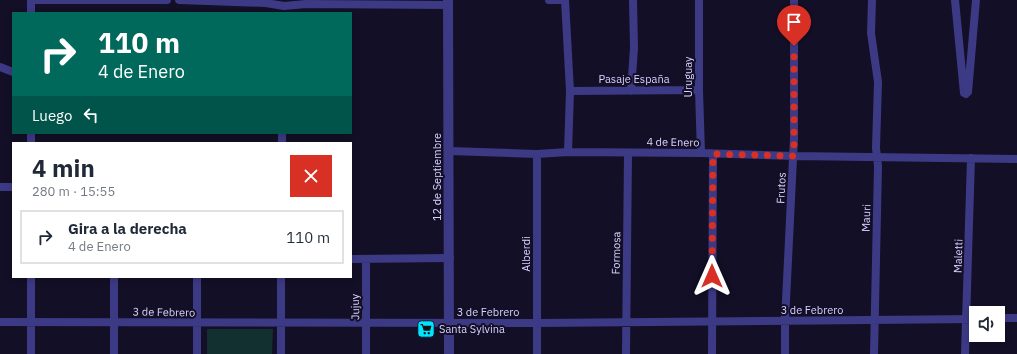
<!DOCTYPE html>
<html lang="es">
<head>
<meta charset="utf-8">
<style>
  body { margin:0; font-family:"IBM Plex Sans",sans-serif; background:#f2f2f3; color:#1f2937; height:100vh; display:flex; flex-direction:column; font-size:15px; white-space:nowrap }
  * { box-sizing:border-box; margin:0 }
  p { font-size:13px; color:#747a83 }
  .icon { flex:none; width:22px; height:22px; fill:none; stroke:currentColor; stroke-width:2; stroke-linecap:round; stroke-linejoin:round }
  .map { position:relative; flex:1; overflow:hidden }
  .sheet { position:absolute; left:12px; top:142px; width:340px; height:136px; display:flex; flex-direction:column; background:#fff; border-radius:0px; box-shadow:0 2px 6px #0003 }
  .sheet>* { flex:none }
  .banner { position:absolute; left:12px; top:12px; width:340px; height:122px; border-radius:0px; box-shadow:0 2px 6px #0003; background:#00695c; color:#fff; overflow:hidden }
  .tools { position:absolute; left:969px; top:306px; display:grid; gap:8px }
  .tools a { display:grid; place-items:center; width:36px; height:36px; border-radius:0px; background:#fff; box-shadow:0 2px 6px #0003; font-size:20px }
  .pin { position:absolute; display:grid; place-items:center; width:34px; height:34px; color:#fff; margin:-41px -17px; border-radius:50% 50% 50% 0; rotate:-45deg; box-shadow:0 0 4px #0007 }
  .pin .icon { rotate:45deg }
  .me { position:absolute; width:44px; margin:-22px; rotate:0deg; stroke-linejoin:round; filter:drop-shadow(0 0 3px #0008) }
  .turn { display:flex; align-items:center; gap:14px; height:84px; padding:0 20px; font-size:18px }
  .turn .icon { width:52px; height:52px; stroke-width:2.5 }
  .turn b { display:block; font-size:28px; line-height:34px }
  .then { display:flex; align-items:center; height:38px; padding:0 20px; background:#0003; gap:8px; font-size:15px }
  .round { display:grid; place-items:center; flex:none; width:42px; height:42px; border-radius:0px; background:#f2f2f3 }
  .head { display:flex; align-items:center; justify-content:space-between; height:68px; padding:0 20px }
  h1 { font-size:24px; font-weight:800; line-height:30px }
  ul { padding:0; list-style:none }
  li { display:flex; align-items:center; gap:12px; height:54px; margin:0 8px 6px; padding:0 12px; border:2px solid #e0e1e3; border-radius:0px }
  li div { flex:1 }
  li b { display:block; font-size:15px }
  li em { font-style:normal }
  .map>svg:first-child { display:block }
</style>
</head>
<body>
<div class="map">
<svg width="1017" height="354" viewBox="0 0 1017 354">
  <rect width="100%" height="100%" fill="#130f26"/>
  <path fill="#12302f" d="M 207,329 L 273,329 L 272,354 L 207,354 Z"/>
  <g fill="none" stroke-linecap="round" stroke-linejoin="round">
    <path stroke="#3d3a85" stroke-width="8" d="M 31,0 L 167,0
      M 31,0 L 31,13
      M 179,0 L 266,3 L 284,6 L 306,4 L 448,5
      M 549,0 L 560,0
      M 565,0 L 570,91 L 568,152
      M 699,0 L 699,90 L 701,153
      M 872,0 L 871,33 L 878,82 L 876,148 L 878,166 L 874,354
      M 955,0 L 964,93 L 966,94
      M 0,67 L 13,72
      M 570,91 L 699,90
      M 631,91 L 634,48 L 633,0
      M 968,92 L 976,0
      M 31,143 L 31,133
      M 282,143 L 282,133
      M 449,151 L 537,154 L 568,152 L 701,153 L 794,156 L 1017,159
      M 537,154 L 537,354
      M 0,187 L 13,187
      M 351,259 L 450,258
      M 366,259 L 366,354
      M 114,277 L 114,354
      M 998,318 L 1017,318
      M 0,322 L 538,323 L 976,319
      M 31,354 L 31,277
      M 197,354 L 197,277
      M 281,354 L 281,277
      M 626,354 L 628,153
      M 712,354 L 713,154
      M 785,354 L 785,321 L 794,138 L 794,0
      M 965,354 L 971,158"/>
    <path stroke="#3d3a85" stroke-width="10" d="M 448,0 L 449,354"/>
  </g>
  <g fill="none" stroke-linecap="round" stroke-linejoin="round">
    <path stroke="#d93025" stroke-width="7" stroke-dasharray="0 12.6" d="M 712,276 L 713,154 L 794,156 L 794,46"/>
  </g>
  <defs>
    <symbol id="supermarket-square" viewBox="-11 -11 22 22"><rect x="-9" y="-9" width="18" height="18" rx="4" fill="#00e5ff" stroke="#130f26"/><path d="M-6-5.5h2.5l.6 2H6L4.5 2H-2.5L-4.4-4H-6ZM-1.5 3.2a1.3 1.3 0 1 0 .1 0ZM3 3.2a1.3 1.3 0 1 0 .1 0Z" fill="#111"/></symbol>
  </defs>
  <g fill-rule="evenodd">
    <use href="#supermarket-square" x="416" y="319" width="20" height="20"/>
  </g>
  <g text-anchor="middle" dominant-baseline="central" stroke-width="4" stroke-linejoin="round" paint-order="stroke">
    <g font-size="11" fill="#d9d4ff" stroke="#130f26">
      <text transform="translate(688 77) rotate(-90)">Uruguay</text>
      <text x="634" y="79">Pasaje España</text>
      <text transform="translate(673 142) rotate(1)">4 de Enero</text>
      <text transform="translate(437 177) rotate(-90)">12 de Septiembre</text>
      <text transform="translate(781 188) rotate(-87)">Frutos</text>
      <text transform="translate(866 218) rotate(-88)">Mauri</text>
      <text transform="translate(616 253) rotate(-89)">Formosa</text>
      <text transform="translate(526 254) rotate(-90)">Alberdi</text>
      <text transform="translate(958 256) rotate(-88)">Maletti</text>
      <text transform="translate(355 307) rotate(-91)">Jujuy</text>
      <text x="812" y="310">3 de Febrero</text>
      <text transform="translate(164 312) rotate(1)">3 de Febrero</text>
      <text x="488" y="312">3 de Febrero</text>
    </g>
    <g font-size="11" fill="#d9d4ff" stroke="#130f26" text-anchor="start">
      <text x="439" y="329">Santa Sylvina</text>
    </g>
  </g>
</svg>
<div class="tools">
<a><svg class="icon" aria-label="sound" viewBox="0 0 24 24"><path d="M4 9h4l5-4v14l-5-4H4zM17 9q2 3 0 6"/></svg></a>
</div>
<div class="pin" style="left:794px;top:46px;background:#d93025"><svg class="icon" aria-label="arrive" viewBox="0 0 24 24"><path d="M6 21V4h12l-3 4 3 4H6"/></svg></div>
<svg class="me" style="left:712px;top:276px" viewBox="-20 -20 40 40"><path d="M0-17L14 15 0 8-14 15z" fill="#d93025" stroke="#fff" stroke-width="4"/></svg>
<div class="banner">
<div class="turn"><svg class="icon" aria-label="right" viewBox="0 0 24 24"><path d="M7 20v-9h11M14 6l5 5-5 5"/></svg><div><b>110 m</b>4 de Enero</div></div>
<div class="then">Luego<svg class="icon" aria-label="left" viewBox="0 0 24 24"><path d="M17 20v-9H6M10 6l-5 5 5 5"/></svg></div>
</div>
<section class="sheet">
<div class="head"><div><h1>4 min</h1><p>280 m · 15:55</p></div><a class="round" style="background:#d93025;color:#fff"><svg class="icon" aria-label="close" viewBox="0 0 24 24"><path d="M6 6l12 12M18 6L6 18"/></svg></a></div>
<ul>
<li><svg class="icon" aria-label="right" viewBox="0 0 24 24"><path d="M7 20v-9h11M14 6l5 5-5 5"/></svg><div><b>Gira a la derecha</b><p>4 de Enero</p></div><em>110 m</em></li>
</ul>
</section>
</div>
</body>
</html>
